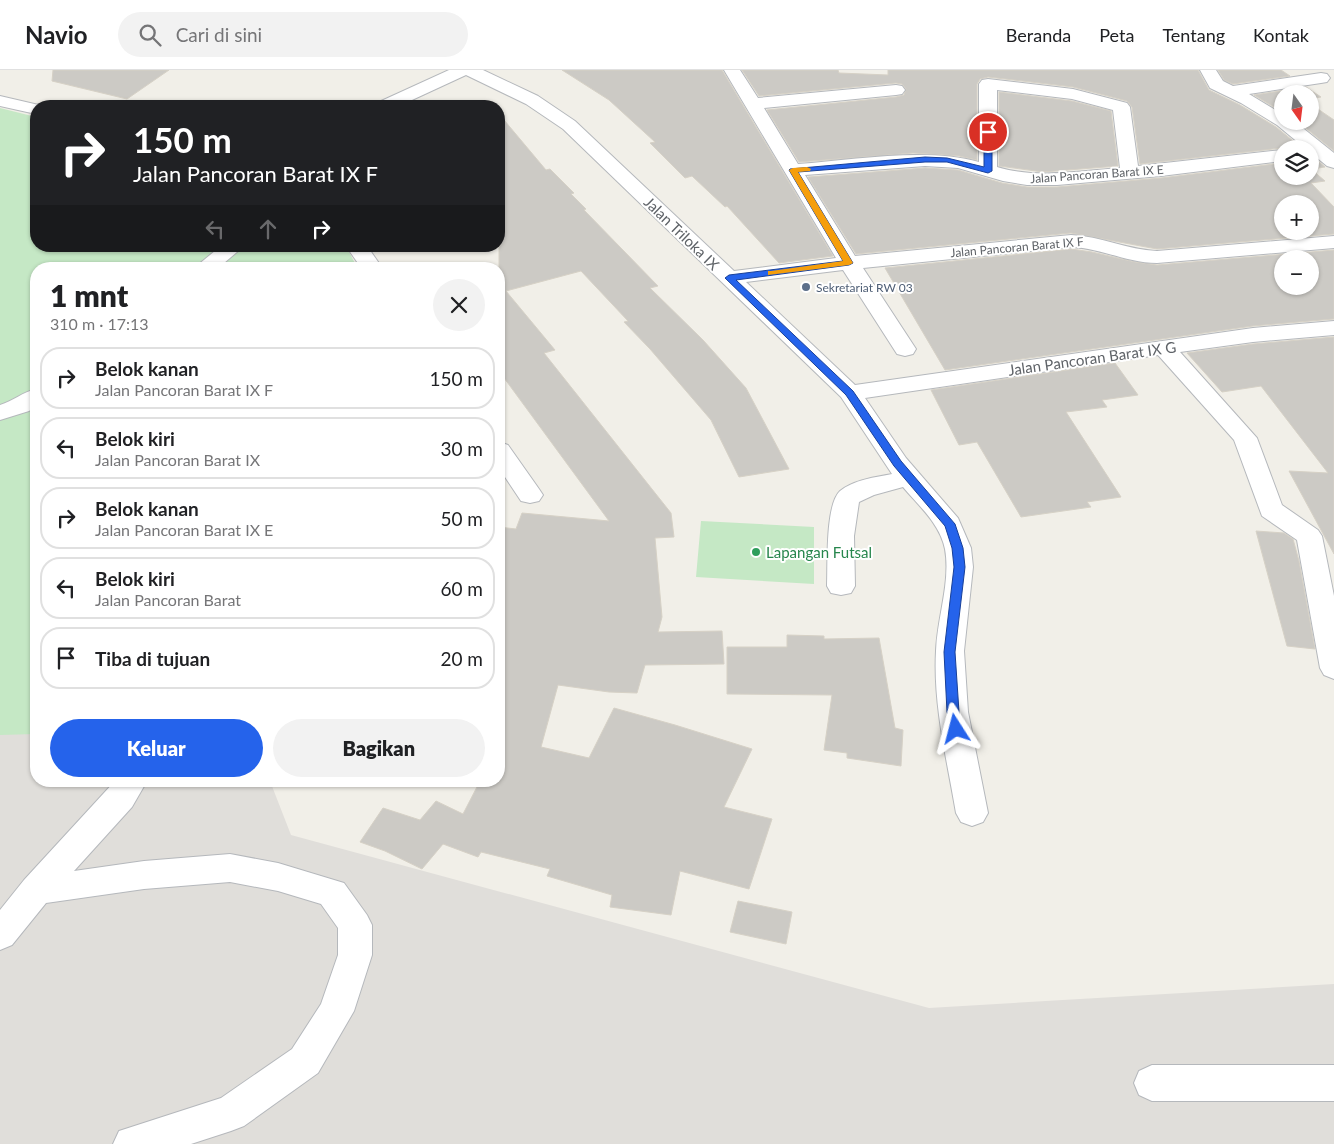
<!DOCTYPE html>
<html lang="id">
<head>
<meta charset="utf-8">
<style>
  body { margin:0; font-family:Lato,sans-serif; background:#f2f2f2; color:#202124; height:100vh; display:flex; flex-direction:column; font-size:19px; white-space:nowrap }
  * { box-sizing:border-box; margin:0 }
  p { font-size:16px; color:#757577 }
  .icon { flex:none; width:28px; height:28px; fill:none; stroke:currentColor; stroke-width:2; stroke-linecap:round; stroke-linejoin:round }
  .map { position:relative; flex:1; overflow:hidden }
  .drawer { position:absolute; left:30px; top:192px; width:475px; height:525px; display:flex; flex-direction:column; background:#fff; border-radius:20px; box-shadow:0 1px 4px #0004 }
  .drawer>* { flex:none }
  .hud { position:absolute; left:30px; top:30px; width:475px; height:152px; border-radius:20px; box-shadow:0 1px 4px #0004; background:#202124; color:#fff; overflow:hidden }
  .needle { width:32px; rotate:166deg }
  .tools { position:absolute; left:1274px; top:15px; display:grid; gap:10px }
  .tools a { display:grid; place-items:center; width:45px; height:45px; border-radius:50%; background:#fff; box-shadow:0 1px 4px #0004; font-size:25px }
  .pin { position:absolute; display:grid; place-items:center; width:42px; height:42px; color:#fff; margin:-21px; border:2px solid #fff; border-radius:50%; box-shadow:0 1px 5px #0007 }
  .me { position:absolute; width:55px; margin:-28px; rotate:351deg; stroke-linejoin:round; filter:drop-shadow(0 0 4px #0008) }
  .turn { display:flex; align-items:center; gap:18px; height:105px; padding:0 20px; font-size:22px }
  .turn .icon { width:65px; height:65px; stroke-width:2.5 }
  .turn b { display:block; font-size:35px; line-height:42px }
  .lanes { display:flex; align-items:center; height:48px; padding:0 20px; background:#0003; justify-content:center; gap:25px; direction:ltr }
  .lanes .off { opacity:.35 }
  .round { display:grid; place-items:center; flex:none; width:52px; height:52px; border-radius:26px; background:#f2f2f2 }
  .summary { display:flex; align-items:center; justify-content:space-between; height:85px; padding:0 20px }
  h1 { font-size:30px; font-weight:800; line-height:38px }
  .button { display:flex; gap:10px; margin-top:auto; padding:10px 20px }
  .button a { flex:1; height:58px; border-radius:30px; background:#2563eb; color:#fff; font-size:20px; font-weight:800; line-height:58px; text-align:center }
  .button a+a { background:#f2f2f2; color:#202124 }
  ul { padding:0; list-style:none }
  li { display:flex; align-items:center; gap:15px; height:62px; margin:0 10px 8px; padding:0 10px; border:2px solid #e0e0e0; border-radius:20px }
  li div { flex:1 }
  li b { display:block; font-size:19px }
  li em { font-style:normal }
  header { display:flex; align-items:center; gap:30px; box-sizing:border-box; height:70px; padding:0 25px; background:#fff; border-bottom:1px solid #e0e0e0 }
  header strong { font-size:24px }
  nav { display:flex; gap:28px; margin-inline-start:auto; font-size:18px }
  .search { width:350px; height:45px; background:#f2f2f2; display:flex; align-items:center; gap:12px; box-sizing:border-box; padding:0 18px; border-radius:28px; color:#757577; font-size:19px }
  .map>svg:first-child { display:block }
</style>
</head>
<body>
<header>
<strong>Navio</strong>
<div class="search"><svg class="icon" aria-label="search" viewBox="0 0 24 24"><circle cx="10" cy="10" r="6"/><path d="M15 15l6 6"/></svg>Cari di sini</div>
<nav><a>Beranda</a><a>Peta</a><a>Tentang</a><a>Kontak</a></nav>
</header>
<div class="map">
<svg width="1334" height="1074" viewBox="0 0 1334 1074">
  <rect width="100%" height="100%" fill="#f1efe8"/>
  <path fill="#e0deda" d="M 36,650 L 36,711 L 270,711 L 291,765 L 929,938 L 1334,914 L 1334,1074 L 0,1074 L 0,655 Z"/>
  <path fill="#c5e8c5" d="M 0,38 L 36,47 L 36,176 L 346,176 L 358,199 L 36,199 L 36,664 L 0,665 Z
    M 701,451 L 814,457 L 814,514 L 696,507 Z"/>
  <path fill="#cccac5" stroke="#d6d1c6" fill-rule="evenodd" d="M 53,0 L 169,0 L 127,29 L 52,11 Z
    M 562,0 L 722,0 L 833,186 L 779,193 L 727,136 L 725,137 L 692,106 L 685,108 L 650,73 L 655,72 L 609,30 Z
    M 742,0 L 838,0 L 839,3 L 888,5 L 888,0 L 1198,0 L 1209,20 L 1240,35 L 1276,57 L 1303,79 L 1282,78 L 1140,94 L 1132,37 L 1127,31 L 1073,17 L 988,7 L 980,9 L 977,14 L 977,90 L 959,86 L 913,83 L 799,92 L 767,40 L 896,27 L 904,25 L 906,19 L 902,14 L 896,13 L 759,26 Z
    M 1218,0 L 1281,0 L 1290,6 L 1233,14 L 1224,10 Z
    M 1306,17 L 1321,27 L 1310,29 L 1310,24 L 1282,24 L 1282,42 L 1254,25 Z
    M 999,22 L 1072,31 L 1111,41 L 1118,96 L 1043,102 L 999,96 Z
    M 1310,30 L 1318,36 L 1315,37 L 1334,50 L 1334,81 L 1297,51 L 1310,51 Z
    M 499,44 L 546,100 L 550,99 L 574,123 L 571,124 L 586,139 L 584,140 L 658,216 L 650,218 L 703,270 L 746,318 L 789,399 L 739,407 L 711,350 L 650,279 L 624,252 L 628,251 L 581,201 L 506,221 L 555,280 L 544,283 L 671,443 L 674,467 L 655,468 L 662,547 L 658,562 L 722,561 L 724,594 L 645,595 L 637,623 L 609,622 L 558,615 L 541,677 L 589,688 L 614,638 L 675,655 L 752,679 L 724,737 L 772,749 L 749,819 L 680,801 L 671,845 L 610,837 L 612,825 L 547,806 L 550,799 L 481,782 L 478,787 L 443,774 L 422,799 L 385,781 L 360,772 L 383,738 L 420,750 L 436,731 L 463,744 L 480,711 L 499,711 L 499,457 L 516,459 L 522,443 L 609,451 L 499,301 Z
    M 1310,84 L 1325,97 L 1311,99 L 1325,111 L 1311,113 L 1334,137 L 1334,164 L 1157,179 L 1071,163 L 856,184 L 808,107 L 925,98 L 958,100 L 1002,113 L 1027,117 L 1057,117 L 1161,108 L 1282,93 L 1282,106 L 1310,106 ZM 1282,134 L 1310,134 L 1310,161 L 1282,161 Z
    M 1071,179 L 1092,182 L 1135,192 L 1157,195 L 1334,180 L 1334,249 L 1253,256 L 945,300 L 885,198 ZM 1282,189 L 1310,189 L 1310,216 L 1282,216 Z
    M 1334,267 L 1334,484 L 1289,401 L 1328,403 L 1261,316 L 1222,322 L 1187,283 L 1253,274 Z
    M 1115,293 L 1138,325 L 1102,330 L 1107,337 L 1066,342 L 1121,427 L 1087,432 L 1091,437 L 1021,447 L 977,372 L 959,375 L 931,320 Z
    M 1256,461 L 1284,463 L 1293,469 L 1299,491 L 1315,579 L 1287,576 Z
    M 787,565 L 824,566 L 824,569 L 879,568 L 895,658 L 903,660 L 901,696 L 847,688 L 847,683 L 824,680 L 832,625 L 727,624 L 727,577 L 787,577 Z
    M 738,831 L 792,842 L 786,874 L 730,862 Z"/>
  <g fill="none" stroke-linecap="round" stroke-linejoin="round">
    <defs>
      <path id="minor" d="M 449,0 L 483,0 L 538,26 L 575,51 L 734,201 L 836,188 L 724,0 L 740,0 L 758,28 L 896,15 L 902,16 L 905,20 L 902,24 L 896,25 L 764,38 L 798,94 C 853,90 927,77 979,92 L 979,14 L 982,10 L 988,9 L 1073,19 L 1127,33 L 1130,37 L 1138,96 L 1282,80 L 1282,91 L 1161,106 L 1057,115 L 1027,115 L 1003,111 L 958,98 L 925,96 L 805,105 L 855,186 L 1071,165 C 1101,166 1127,180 1157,181 L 1334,166 L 1334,178 L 1157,193 C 1127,193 1101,178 1071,177 L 863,198 L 916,279 L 913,284 L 905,286 L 897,284 L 843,200 L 746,212 L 855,315 L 1253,258 L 1334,251 L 1334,265 L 1253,272 L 1180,282 L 1257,368 L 1282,435 L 1318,460 L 1322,466 L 1334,526 L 1334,609 L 1324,605 L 1320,598 L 1297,470 L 1262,446 L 1234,370 L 1158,285 L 865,328 L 906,388 L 958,448 L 971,478 L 973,497 L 964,581 L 968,642 L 988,743 L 983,752 L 972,756 L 961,752 L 956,743 C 947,690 933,635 936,581 C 937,548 951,512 945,479 C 940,454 919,436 903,417 L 874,425 L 859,432 L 854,466 L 855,516 L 851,523 L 841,525 L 831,523 L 827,516 C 828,495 825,435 840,421 C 853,410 876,407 892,404 L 841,327 L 563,59 L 526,34 L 466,5 L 399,36 L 376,36 L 379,32 ZM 997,20 L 1072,29 L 1113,40 L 1120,98 C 1080,101 1037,109 997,97 Z
        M 1200,0 L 1216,0 L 1223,11 L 1233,16 L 1321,3 L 1327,4 L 1330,8 L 1327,12 L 1321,13 L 1249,24 L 1282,44 L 1282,51 L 1294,51 L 1334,83 L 1334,98 L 1327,96 L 1310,82 L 1310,79 L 1306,79 L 1277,55 L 1241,33 L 1210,18 Z
        M 0,26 L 43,36 L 36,36 L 36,44 L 0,36 Z
        M 221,176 L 244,176 L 217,199 L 193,199 Z
        M 346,176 L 367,176 L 383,199 L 362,199 Z
        M 36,319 L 36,336 L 29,341 L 0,350 L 0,335 C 13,331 23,322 36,319 Z
        M 499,372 L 508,375 L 539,419 L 543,425 L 539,431 L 530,433 L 521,431 L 499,398 Z
        M 115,711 L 147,711 L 132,737 L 74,801 L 144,791 L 230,784 L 278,793 L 344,813 L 367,845 L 372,855 L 372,885 L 354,941 L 318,1003 L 244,1056 L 231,1061 L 191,1074 L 113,1074 L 119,1061 L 221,1028 L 292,979 L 321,934 L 338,885 L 338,858 L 321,834 L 278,821 L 230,812 L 144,819 L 46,833 L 12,875 L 0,880 L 0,840 L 24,810 Z
        M 1152,995 L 1334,995 L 1334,1031 L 1152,1031 L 1139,1025 L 1134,1013 L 1139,1001 Z"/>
    </defs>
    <use href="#minor" stroke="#b5b8bc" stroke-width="2"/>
    <use href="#minor" fill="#fff" fill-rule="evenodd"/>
  </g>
  <path fill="#2563eb" stroke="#184099" d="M 988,60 L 992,62 L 992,101 L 988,103 L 947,92 L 925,92 L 798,102 L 853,193 L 849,195 L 736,210 L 853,321 L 901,391 L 955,454 L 963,478 L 965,497 L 955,582 L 959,642 L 962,659 L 960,663 L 952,663 L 947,642 L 944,582 L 954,497 L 952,478 L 945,456 L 894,396 L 846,325 L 725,208 L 729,205 L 843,191 L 789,100 L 790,99 L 925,87 L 947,88 L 984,97 L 984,62 Z"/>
  <path fill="#f59e0b" d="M 807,97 L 811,99 L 810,101 L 798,102 L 853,193 L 849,195 L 768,205 L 768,201 L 771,201 L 843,191 L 789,100 L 793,98 Z"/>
  <circle fill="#5c6f8a" stroke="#fff" stroke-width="2" cx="806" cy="217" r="5"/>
  <circle fill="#2e9e5b" stroke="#fff" stroke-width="2" cx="756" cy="482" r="5"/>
  <g text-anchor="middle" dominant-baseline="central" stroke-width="4" stroke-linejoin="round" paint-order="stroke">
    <g font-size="12" fill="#5f6368" stroke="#fff">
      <text transform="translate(1097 104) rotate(-4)">Jalan Pancoran Barat IX E</text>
      <text transform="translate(1017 177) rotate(-5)">Jalan Pancoran Barat IX F</text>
    </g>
    <g font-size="12" fill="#4e5e75" stroke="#fff" text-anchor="start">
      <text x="816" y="217">Sekretariat RW 03</text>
    </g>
    <g font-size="15" fill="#5f6368" stroke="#fff">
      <text transform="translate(682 163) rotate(44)">Jalan Triloka IX</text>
      <text transform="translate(1092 288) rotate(-8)">Jalan Pancoran Barat IX G</text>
    </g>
    <g font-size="15" fill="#27864d" stroke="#fff" text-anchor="start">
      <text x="766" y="482">Lapangan Futsal</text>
    </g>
  </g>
</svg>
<div class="tools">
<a><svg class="needle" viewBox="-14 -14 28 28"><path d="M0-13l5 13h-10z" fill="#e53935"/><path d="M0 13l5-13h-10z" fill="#757577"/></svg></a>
<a><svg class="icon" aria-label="layers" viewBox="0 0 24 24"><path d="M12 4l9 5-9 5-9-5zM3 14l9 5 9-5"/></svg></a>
<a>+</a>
<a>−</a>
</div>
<div class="pin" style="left:988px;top:62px;background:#d93025"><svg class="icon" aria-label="arrive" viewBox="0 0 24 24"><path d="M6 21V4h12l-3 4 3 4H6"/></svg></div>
<svg class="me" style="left:956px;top:659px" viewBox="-20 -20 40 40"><path d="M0-17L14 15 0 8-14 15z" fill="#2563eb" stroke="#fff" stroke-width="4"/></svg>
<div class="hud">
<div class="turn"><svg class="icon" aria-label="right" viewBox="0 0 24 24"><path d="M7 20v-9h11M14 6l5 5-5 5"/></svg><div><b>150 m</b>Jalan Pancoran Barat IX F</div></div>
<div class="lanes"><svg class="icon off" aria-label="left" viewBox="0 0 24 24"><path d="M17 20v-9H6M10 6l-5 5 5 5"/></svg><svg class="icon off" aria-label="ahead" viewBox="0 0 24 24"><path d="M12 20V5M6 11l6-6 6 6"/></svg><svg class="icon" aria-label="right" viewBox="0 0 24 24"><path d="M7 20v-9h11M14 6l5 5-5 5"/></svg></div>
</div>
<section class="drawer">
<div class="summary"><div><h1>1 mnt</h1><p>310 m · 17:13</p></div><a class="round"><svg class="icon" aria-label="close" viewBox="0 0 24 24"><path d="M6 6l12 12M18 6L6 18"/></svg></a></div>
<ul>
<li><svg class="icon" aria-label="right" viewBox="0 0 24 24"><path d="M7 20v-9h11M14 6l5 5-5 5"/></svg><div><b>Belok kanan</b><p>Jalan Pancoran Barat IX F</p></div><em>150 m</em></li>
<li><svg class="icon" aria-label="left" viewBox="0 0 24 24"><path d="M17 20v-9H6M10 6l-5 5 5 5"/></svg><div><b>Belok kiri</b><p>Jalan Pancoran Barat IX</p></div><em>30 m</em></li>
<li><svg class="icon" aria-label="right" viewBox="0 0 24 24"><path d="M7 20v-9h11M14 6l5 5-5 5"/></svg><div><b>Belok kanan</b><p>Jalan Pancoran Barat IX E</p></div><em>50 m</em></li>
<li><svg class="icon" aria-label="left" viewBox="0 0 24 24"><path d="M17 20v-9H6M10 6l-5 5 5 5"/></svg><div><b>Belok kiri</b><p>Jalan Pancoran Barat</p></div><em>60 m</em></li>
<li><svg class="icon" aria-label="arrive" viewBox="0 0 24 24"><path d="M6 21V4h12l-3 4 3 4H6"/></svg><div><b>Tiba di tujuan</b></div><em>20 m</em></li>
</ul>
<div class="button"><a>Keluar</a><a>Bagikan</a></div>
</section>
</div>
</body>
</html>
